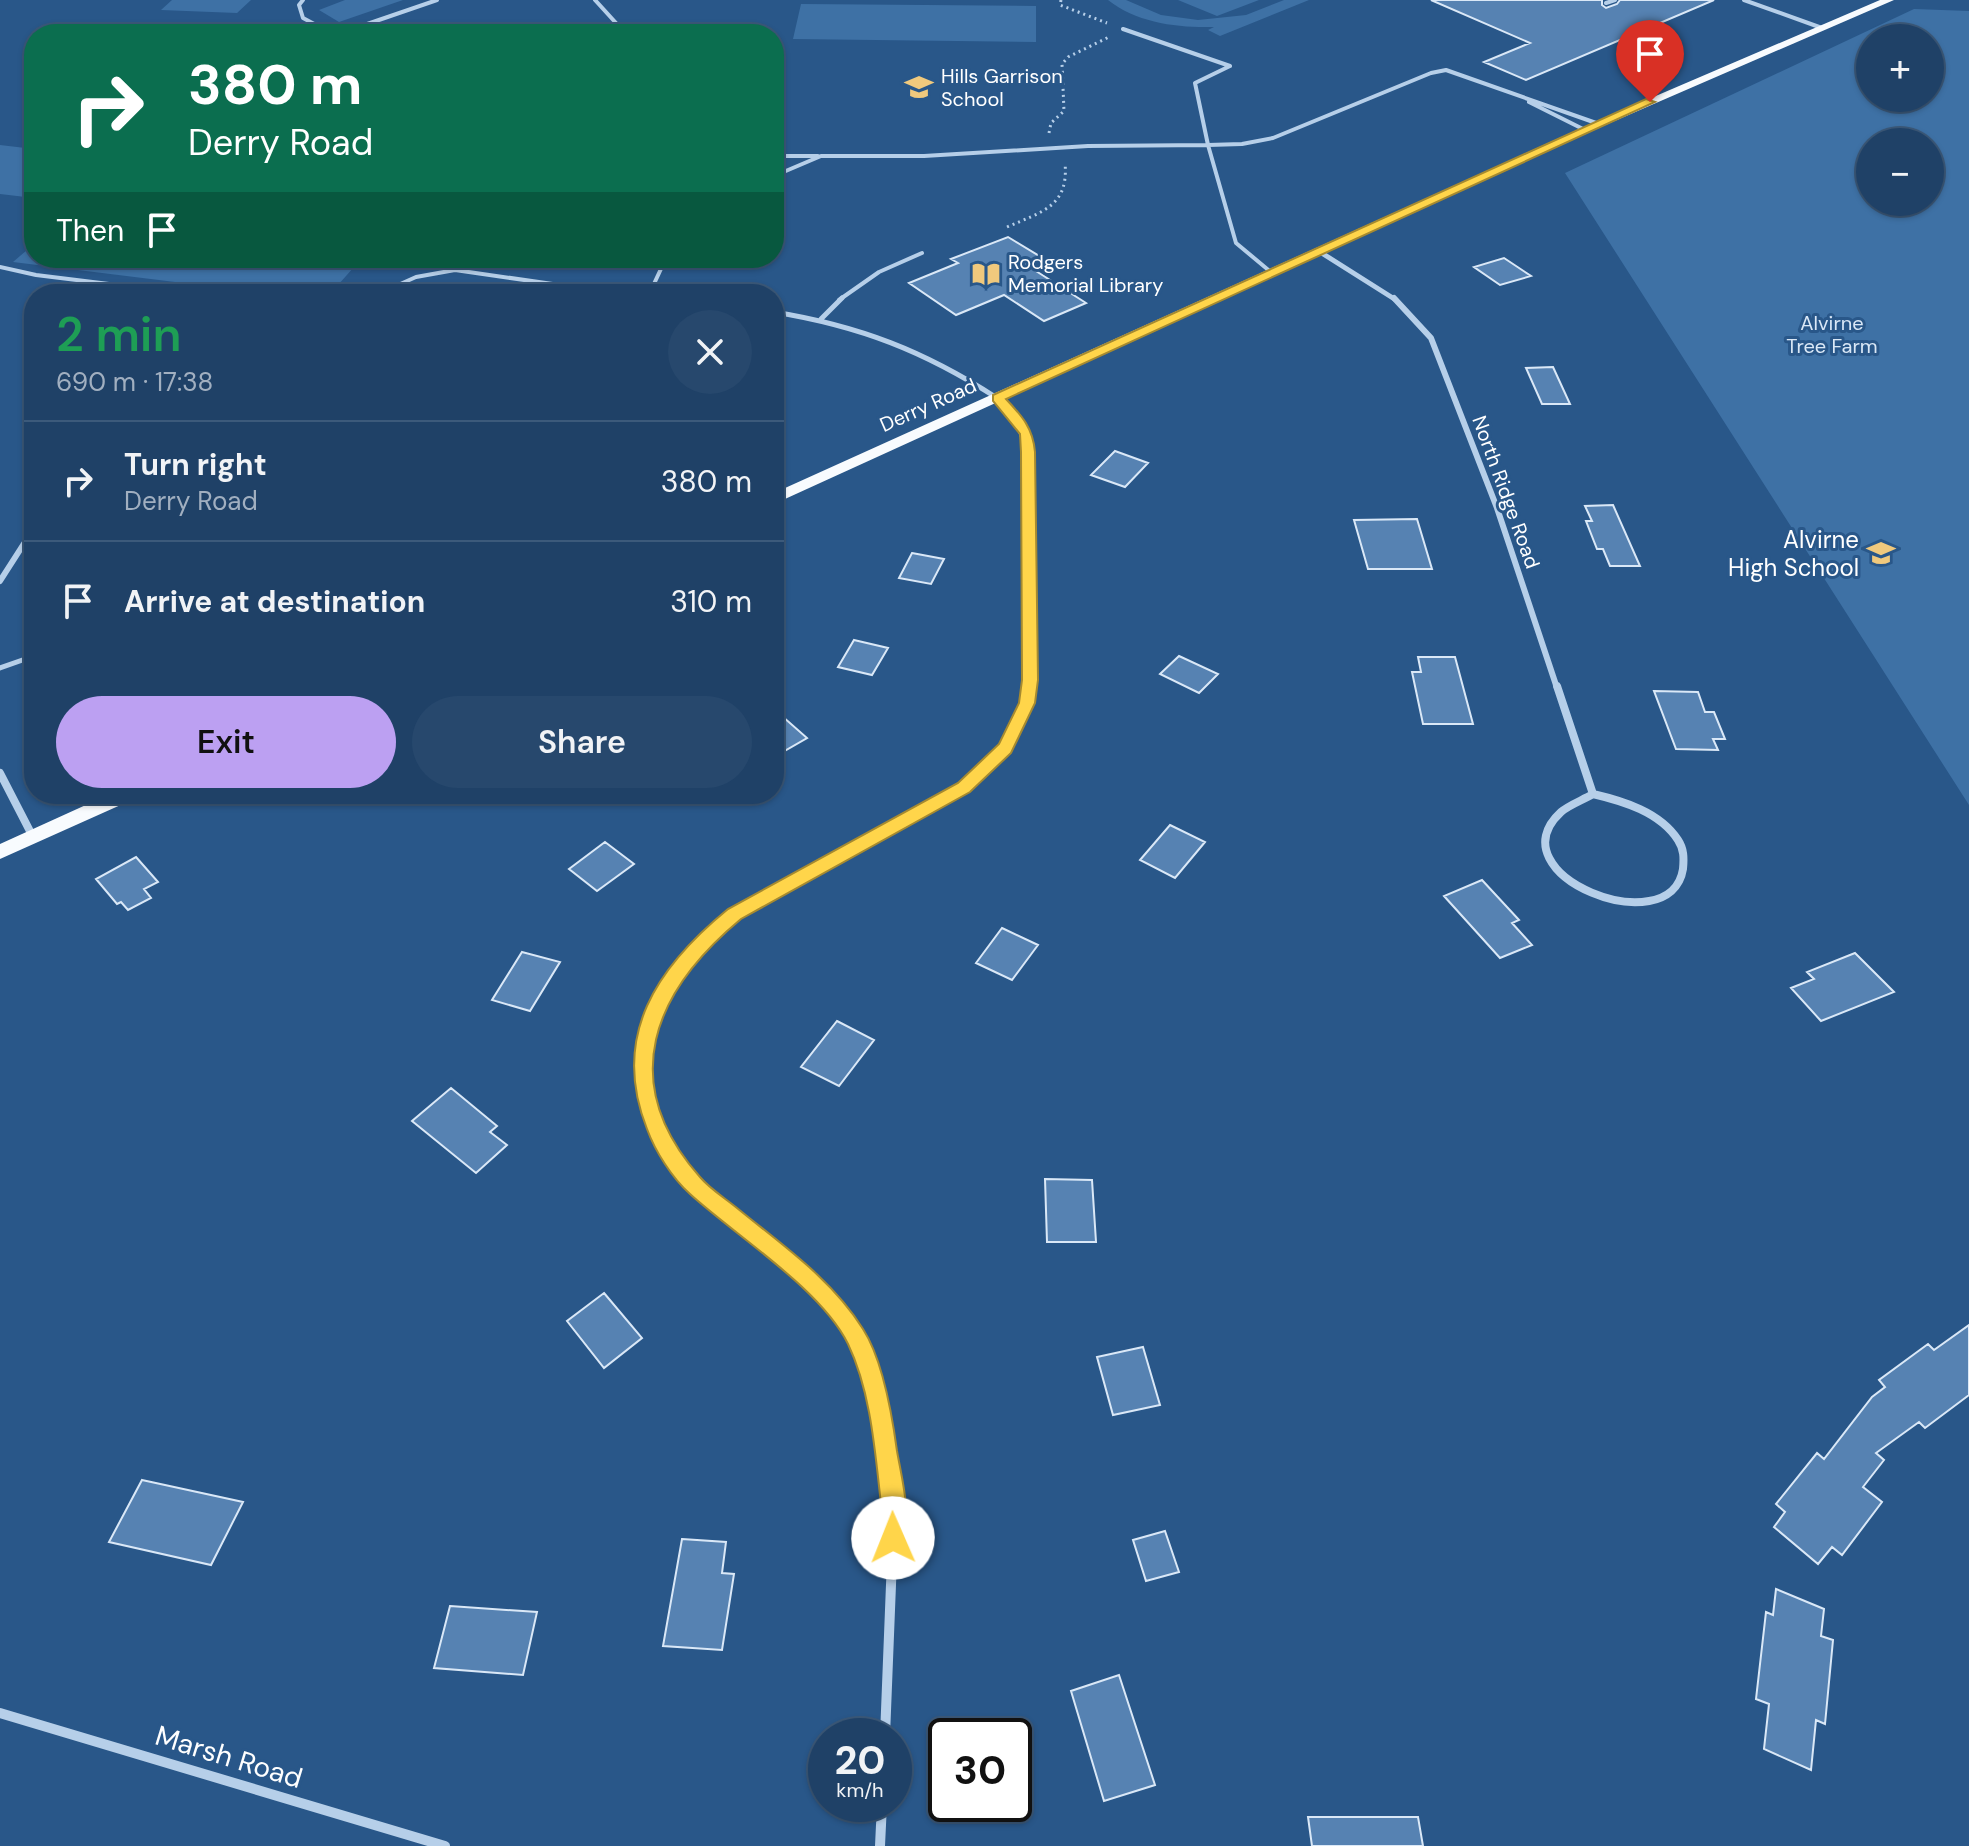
<!DOCTYPE html>
<html lang="en">
<head>
<meta charset="utf-8">
<style>
  body { margin:0; font-family:"DM Sans",sans-serif; background:#27486d; color:#f1f3f6; height:100vh; display:flex; flex-direction:column; font-size:30px; white-space:nowrap }
  * { box-sizing:border-box; margin:0 }
  p { font-size:26px; color:#a1afc0 }
  .icon { flex:none; width:44px; height:44px; fill:none; stroke:currentColor; stroke-width:2; stroke-linecap:round; stroke-linejoin:round }
  .map { position:relative; flex:1; overflow:hidden }
  .panel { position:absolute; left:24px; top:284px; width:760px; height:520px; display:flex; flex-direction:column; background:#1f4167; border-radius:32px; box-shadow:0 2px 6px #0004,0 0 0 2px #3c5a7b }
  .panel>* { flex:none }
  .top-card { position:absolute; left:24px; top:24px; width:760px; height:244px; border-radius:32px; box-shadow:0 2px 6px #0004,0 0 0 2px #3c5a7b; background:#0b6e4f; color:#fff; overflow:hidden }
  .buttons { position:absolute; left:1856px; top:24px; display:grid; gap:16px }
  .buttons a { display:grid; place-items:center; width:88px; height:88px; border-radius:50%; background:#1f4167; box-shadow:0 2px 6px #0004,0 0 0 2px #3c5a7b; font-size:40px }
  .speed { position:absolute; left:808px; top:1718px; display:flex; gap:16px; font-size:40px; font-weight:700; text-align:center }
  .speed>* { display:grid; place-content:center; width:104px; height:104px; border-radius:50%; background:#1f4167; box-shadow:0 2px 6px #0004,0 0 0 2px #3c5a7b; line-height:1 }
  .speed small { font-size:20px; font-weight:400 }
  .speed .limit { border:4px solid #111; border-radius:12px; background:#fff; color:#111 }
  .pin { position:absolute; display:grid; place-items:center; width:68px; height:68px; color:#fff; margin:-82px -34px; border-radius:50% 50% 50% 0; rotate:-45deg; box-shadow:0 0 8px #0007 }
  .pin .icon { rotate:45deg }
  .me { position:absolute; width:88px; margin:-44px; rotate:359deg; stroke-linejoin:round; filter:drop-shadow(0 0 6px #0008) }
  .turn { display:flex; align-items:center; gap:28px; height:168px; padding:0 32px; font-size:36px }
  .turn .icon { width:104px; height:104px; stroke-width:2.5 }
  .turn b { display:block; font-size:56px; line-height:68px }
  .then { display:flex; align-items:center; height:76px; padding:0 32px; background:#0003; gap:16px; font-size:30px }
  .round { display:grid; place-items:center; flex:none; width:84px; height:84px; border-radius:42px; background:#27486d }
  .headline { display:flex; align-items:center; justify-content:space-between; height:136px; padding:0 32px }
  h1 { font-size:48px; font-weight:600; line-height:60px; color:#1e9e55 }
  .primary-button { display:flex; gap:16px; margin-top:auto; padding:16px 32px }
  .primary-button a { flex:1; height:92px; border-radius:48px; background:#bca0f2; color:#111; font-size:32px; font-weight:600; line-height:92px; text-align:center }
  .primary-button a+a { background:#27486d; color:#f1f3f6 }
  ul { padding:0; list-style:none }
  li { display:flex; align-items:center; gap:24px; height:120px; padding:0 32px; border-top:2px solid #3c5a7b }
  li div { flex:1 }
  li b { display:block; font-size:30px }
  li em { font-style:normal }
  .map>svg:first-child { display:block }
</style>
</head>
<body>
<div class="map">
<svg width="1969" height="1846" viewBox="0 0 1969 1846">
  <rect width="100%" height="100%" fill="#295789"/>
  <path fill="#3e71a5" fill-rule="evenodd" d="M 172,0 L 251,0 L 237,13 L 161,10 Z
    M 345,0 L 403,0 L 339,22 L 319,10 Z
    M 1108,0 L 1126,0 L 1161,15 L 1198,20 L 1246,15 L 1284,0 L 1309,0 L 1220,36 L 1208,30 L 1214,27 C 1178,28 1137,23 1108,0 Z
    M 1178,0 L 1259,0 L 1217,16 Z
    M 801,4 L 1036,6 L 1036,42 L 793,39 Z
    M 1914,9 L 1969,11 L 1969,805 L 1565,173 ZM 1870,38 L 1930,38 L 1930,98 L 1870,98 ZM 1870,142 L 1930,142 L 1930,202 L 1870,202 Z
    M 0,145 L 34,149 L 34,198 L 0,194 Z
    M 34,244 L 34,258 L 362,258 L 330,294 L 272,294 L 13,262 Z"/>
  <path fill="#5682b2" stroke="#dae8f7" stroke-width="2" d="M 1431,0 L 1602,0 L 1602,5 L 1606,8 L 1617,4 L 1620,0 L 1714,0 L 1526,80 L 1484,62 L 1530,43 Z
    M 1008,237 L 1041,257 L 1025,264 L 1086,303 L 1044,321 L 1004,295 L 956,315 L 909,283 L 958,263 L 951,259 Z
    M 1504,258 L 1531,276 L 1500,285 L 1474,267 Z
    M 1553,367 L 1570,404 L 1542,404 L 1526,368 Z
    M 1115,451 L 1148,463 L 1125,487 L 1091,475 Z
    M 1613,505 L 1640,566 L 1610,566 L 1603,549 L 1597,549 L 1586,521 L 1592,521 L 1585,506 Z
    M 1417,519 L 1432,569 L 1368,569 L 1354,520 Z
    M 912,553 L 944,559 L 931,584 L 899,578 Z
    M 854,640 L 888,648 L 872,675 L 838,667 Z
    M 1179,656 L 1218,674 L 1199,693 L 1160,674 Z
    M 1418,657 L 1455,657 L 1473,724 L 1423,724 L 1412,672 L 1421,672 Z
    M 1654,691 L 1698,692 L 1705,712 L 1714,712 L 1725,739 L 1713,739 L 1718,750 L 1676,749 Z
    M 774,709 L 807,738 L 774,757 Z
    M 1170,825 L 1205,842 L 1175,878 L 1140,860 Z
    M 605,842 L 634,864 L 597,891 L 569,869 Z
    M 136,857 L 158,882 L 144,889 L 151,898 L 128,910 L 121,902 L 117,904 L 96,879 Z
    M 1482,880 L 1519,920 L 1512,923 L 1532,945 L 1500,958 L 1444,896 Z
    M 1002,928 L 1038,945 L 1012,980 L 976,963 Z
    M 522,952 L 560,962 L 530,1011 L 492,1000 Z
    M 1855,953 L 1894,992 L 1821,1021 L 1791,988 L 1814,979 L 1807,972 Z
    M 837,1021 L 874,1040 L 839,1086 L 801,1067 Z
    M 451,1088 L 497,1126 L 490,1132 L 507,1145 L 476,1173 L 412,1121 Z
    M 1045,1179 L 1092,1180 L 1096,1242 L 1047,1242 Z
    M 604,1293 L 642,1338 L 604,1368 L 567,1321 Z
    M 1969,1325 L 1969,1395 L 1925,1428 L 1919,1422 L 1876,1453 L 1884,1460 L 1863,1487 L 1882,1502 L 1842,1555 L 1832,1547 L 1818,1564 L 1774,1527 L 1785,1512 L 1776,1504 L 1817,1453 L 1824,1459 L 1872,1397 L 1885,1387 L 1879,1380 L 1928,1344 L 1934,1350 Z
    M 1143,1347 L 1160,1405 L 1113,1415 L 1097,1357 Z
    M 142,1480 L 243,1502 L 211,1565 L 109,1542 Z
    M 1165,1531 L 1179,1572 L 1146,1581 L 1133,1540 Z
    M 682,1539 L 726,1542 L 722,1573 L 734,1574 L 722,1650 L 663,1646 Z
    M 1776,1589 L 1824,1609 L 1821,1636 L 1833,1640 L 1825,1724 L 1816,1720 L 1811,1770 L 1764,1749 L 1769,1704 L 1756,1699 L 1766,1612 L 1773,1615 Z
    M 450,1606 L 537,1612 L 523,1675 L 434,1668 Z
    M 1119,1675 L 1155,1785 L 1104,1801 L 1071,1691 Z
    M 1308,1817 L 1418,1817 L 1423,1846 L 1312,1846 Z"/>
  <g fill="none" stroke-linecap="round" stroke-linejoin="round">
    <path stroke="#b6cfe9" stroke-width="3" stroke-dasharray="2 4" stroke-linecap="butt" d="M 1061,0 L 1060,5 L 1107,23
      M 1049,133 L 1051,123 L 1064,111 L 1062,64 L 1068,57 L 1109,37
      M 1007,227 C 1041,212 1069,207 1065,163"/>
    <path stroke="#b6cfe9" stroke-width="4" d="M 303,0 L 299,5 L 303,18 L 333,34
      M 595,0 L 626,34
      M 1744,0 L 1822,28
      M 1606,3 L 1615,0
      M 1123,29 L 1230,66
      M 338,34 L 437,0
      M 1529,102 L 1585,130
      M 774,156 L 818,156
      M 774,176 L 821,156 L 924,156 L 1088,146 L 1208,145 L 1195,83 L 1230,66
      M 0,267 L 36,275 L 190,294
      M 1272,273 L 1236,243 L 1208,145 L 1242,144 L 1273,138 L 1431,73 L 1446,70 L 1599,124
      M 378,294 L 416,277 L 455,270 L 608,292 L 653,294
      M 658,294 L 653,286 L 666,258
      M 839,300 L 879,272 L 922,253"/>
    <path stroke="#b6cfe9" stroke-width="5" d="M 774,312 C 860,326 924,351 997,398
      M 821,319 L 842,298
      M 0,668 L 34,656"/>
    <path stroke="#b6cfe9" stroke-width="5" d="M 1320,252 L 1396,300"/>
    <path stroke="#b6cfe9" stroke-width="6" d="M 1394,298 L 1431,338 L 1497,508 L 1557,688
      M 997,398 L 1018,422 L 1028,452 L 1029,688
      M 0,581 L 34,528"/>
    <path stroke="#b6cfe9" stroke-width="8" d="M 1557,686 L 1593,794
      M 0,773 L 33,837
      M 1593,794 C 1623,801 1660,812 1678,840 C 1684,849 1684,858 1683,869 C 1671,945 1492,875 1561,812 C 1569,805 1583,800 1593,794 Z
      M 703,1192 C 690,1182 681,1167 671,1154 C 607,1066 660,974 734,914 L 964,787 L 1005,749 L 1027,703 L 1029,686"/>
    <path stroke="#b6cfe9" stroke-width="10" d="M 700,1190 L 824,1294 L 857,1337 L 874,1388 L 894,1509 L 885,1736
      M 0,1713 L 445,1846
      M 880,1846 L 882,1804"/>
    <path fill="#f8fbfe" fill-rule="evenodd" d="M 1880,0 L 1894,0 L 1603,126 L 774,504 L 774,493 L 1595,122 Z
      M 110,794 L 136,794 L 134,799 L 0,859 L 0,844 Z"/>
  </g>
  <path fill="#ffd54a" stroke="#a68a30" stroke-width="2" d="M 1646,99 L 1655,102 L 1006,399 C 1022,416 1033,428 1035,452 L 1038,680 L 1035,703 L 1011,753 L 970,792 L 741,919 C 653,992 616,1082 700,1177 C 710,1189 725,1198 737,1208 C 782,1245 832,1279 863,1329 C 883,1360 892,1414 897,1451 C 902,1480 913,1518 901,1546 L 893,1550 L 884,1546 C 879,1532 883,1519 881,1504 C 875,1452 871,1392 848,1344 C 821,1289 736,1236 690,1194 C 672,1178 655,1151 647,1129 C 610,1036 657,967 728,909 L 958,783 L 999,744 L 1019,703 L 1022,680 L 1021,452 L 1020,434 L 993,401 L 993,395 Z"/>
  <defs>
    <symbol id="school-bare" viewBox="-9 -9 18 18"><path d="M0-5L7-2L0 1L-7-2ZM-4 1L0 2.5L4 1V4Q0 6-4 4Z" fill="#f0c97d" stroke="#295789" stroke-width="2.5" paint-order="stroke"/></symbol>
    <symbol id="library-bare" viewBox="-9 -9 18 18"><path d="M-6-4Q-3-5.5-.7-3.5V5Q-3 3-6 4ZM6-4Q3-5.5 .7-3.5V5Q3 3 6 4Z" fill="#f0c97d" stroke="#295789" stroke-width="2.5" paint-order="stroke"/></symbol>
  </defs>
  <g fill-rule="evenodd">
    <use href="#school-bare" x="899" y="67" width="40" height="40"/>
    <use href="#library-bare" x="966" y="254" width="40" height="40"/>
    <use href="#school-bare" x="1861" y="533" width="40" height="40"/>
  </g>
  <g text-anchor="middle" dominant-baseline="central" stroke-width="6" stroke-linejoin="round" paint-order="stroke">
    <g font-size="20" fill="#fff" stroke="#295789" text-anchor="start">
      <text x="941" y="76">Hills Garrison<tspan x="941" dy="23">School</tspan></text>
      <text x="1008" y="262">Rodgers<tspan x="1008" dy="23">Memorial Library</tspan></text>
    </g>
    <g font-size="20" fill="#dae8f7" stroke="#295789">
      <text x="1832" y="323">Alvirne<tspan x="1832" dy="23">Tree Farm</tspan></text>
    </g>
    <g font-size="20" fill="#fff" stroke="#295789">
      <text transform="translate(928 405) rotate(-24)">Derry Road</text>
      <text transform="translate(1506 492) rotate(70)">North Ridge Road</text>
    </g>
    <g font-size="24" fill="#fff" stroke="#295789" text-anchor="end">
      <text x="1859" y="539">Alvirne<tspan x="1859" dy="28">High School</tspan></text>
    </g>
    <g font-size="28" fill="#fff" stroke="#295789">
      <text transform="translate(229 1757) rotate(17)">Marsh Road</text>
    </g>
  </g>
</svg>
<div class="buttons">
<a>+</a>
<a>−</a>
</div>
<div class="speed"><div>20<small>km/h</small></div><div class="limit">30</div></div>
<div class="pin" style="left:1650px;top:102px;background:#d93025"><svg class="icon" aria-label="arrive" viewBox="0 0 24 24"><path d="M6 21V4h12l-3 4 3 4H6"/></svg></div>
<svg class="me" style="left:893px;top:1538px" viewBox="-20 -20 40 40"><circle r="19" fill="#fff"/><path d="M0-13L10 11 0 6-10 11z" fill="#ffd54a"/></svg>
<div class="top-card">
<div class="turn"><svg class="icon" aria-label="right" viewBox="0 0 24 24"><path d="M7 20v-9h11M14 6l5 5-5 5"/></svg><div><b>380 m</b>Derry Road</div></div>
<div class="then">Then<svg class="icon" aria-label="arrive" viewBox="0 0 24 24"><path d="M6 21V4h12l-3 4 3 4H6"/></svg></div>
</div>
<section class="panel">
<div class="headline"><div><h1>2 min</h1><p>690 m · 17:38</p></div><a class="round"><svg class="icon" aria-label="close" viewBox="0 0 24 24"><path d="M6 6l12 12M18 6L6 18"/></svg></a></div>
<ul>
<li><svg class="icon" aria-label="right" viewBox="0 0 24 24"><path d="M7 20v-9h11M14 6l5 5-5 5"/></svg><div><b>Turn right</b><p>Derry Road</p></div><em>380 m</em></li>
<li><svg class="icon" aria-label="arrive" viewBox="0 0 24 24"><path d="M6 21V4h12l-3 4 3 4H6"/></svg><div><b>Arrive at destination</b></div><em>310 m</em></li>
</ul>
<div class="primary-button"><a>Exit</a><a>Share</a></div>
</section>
</div>
</body>
</html>
